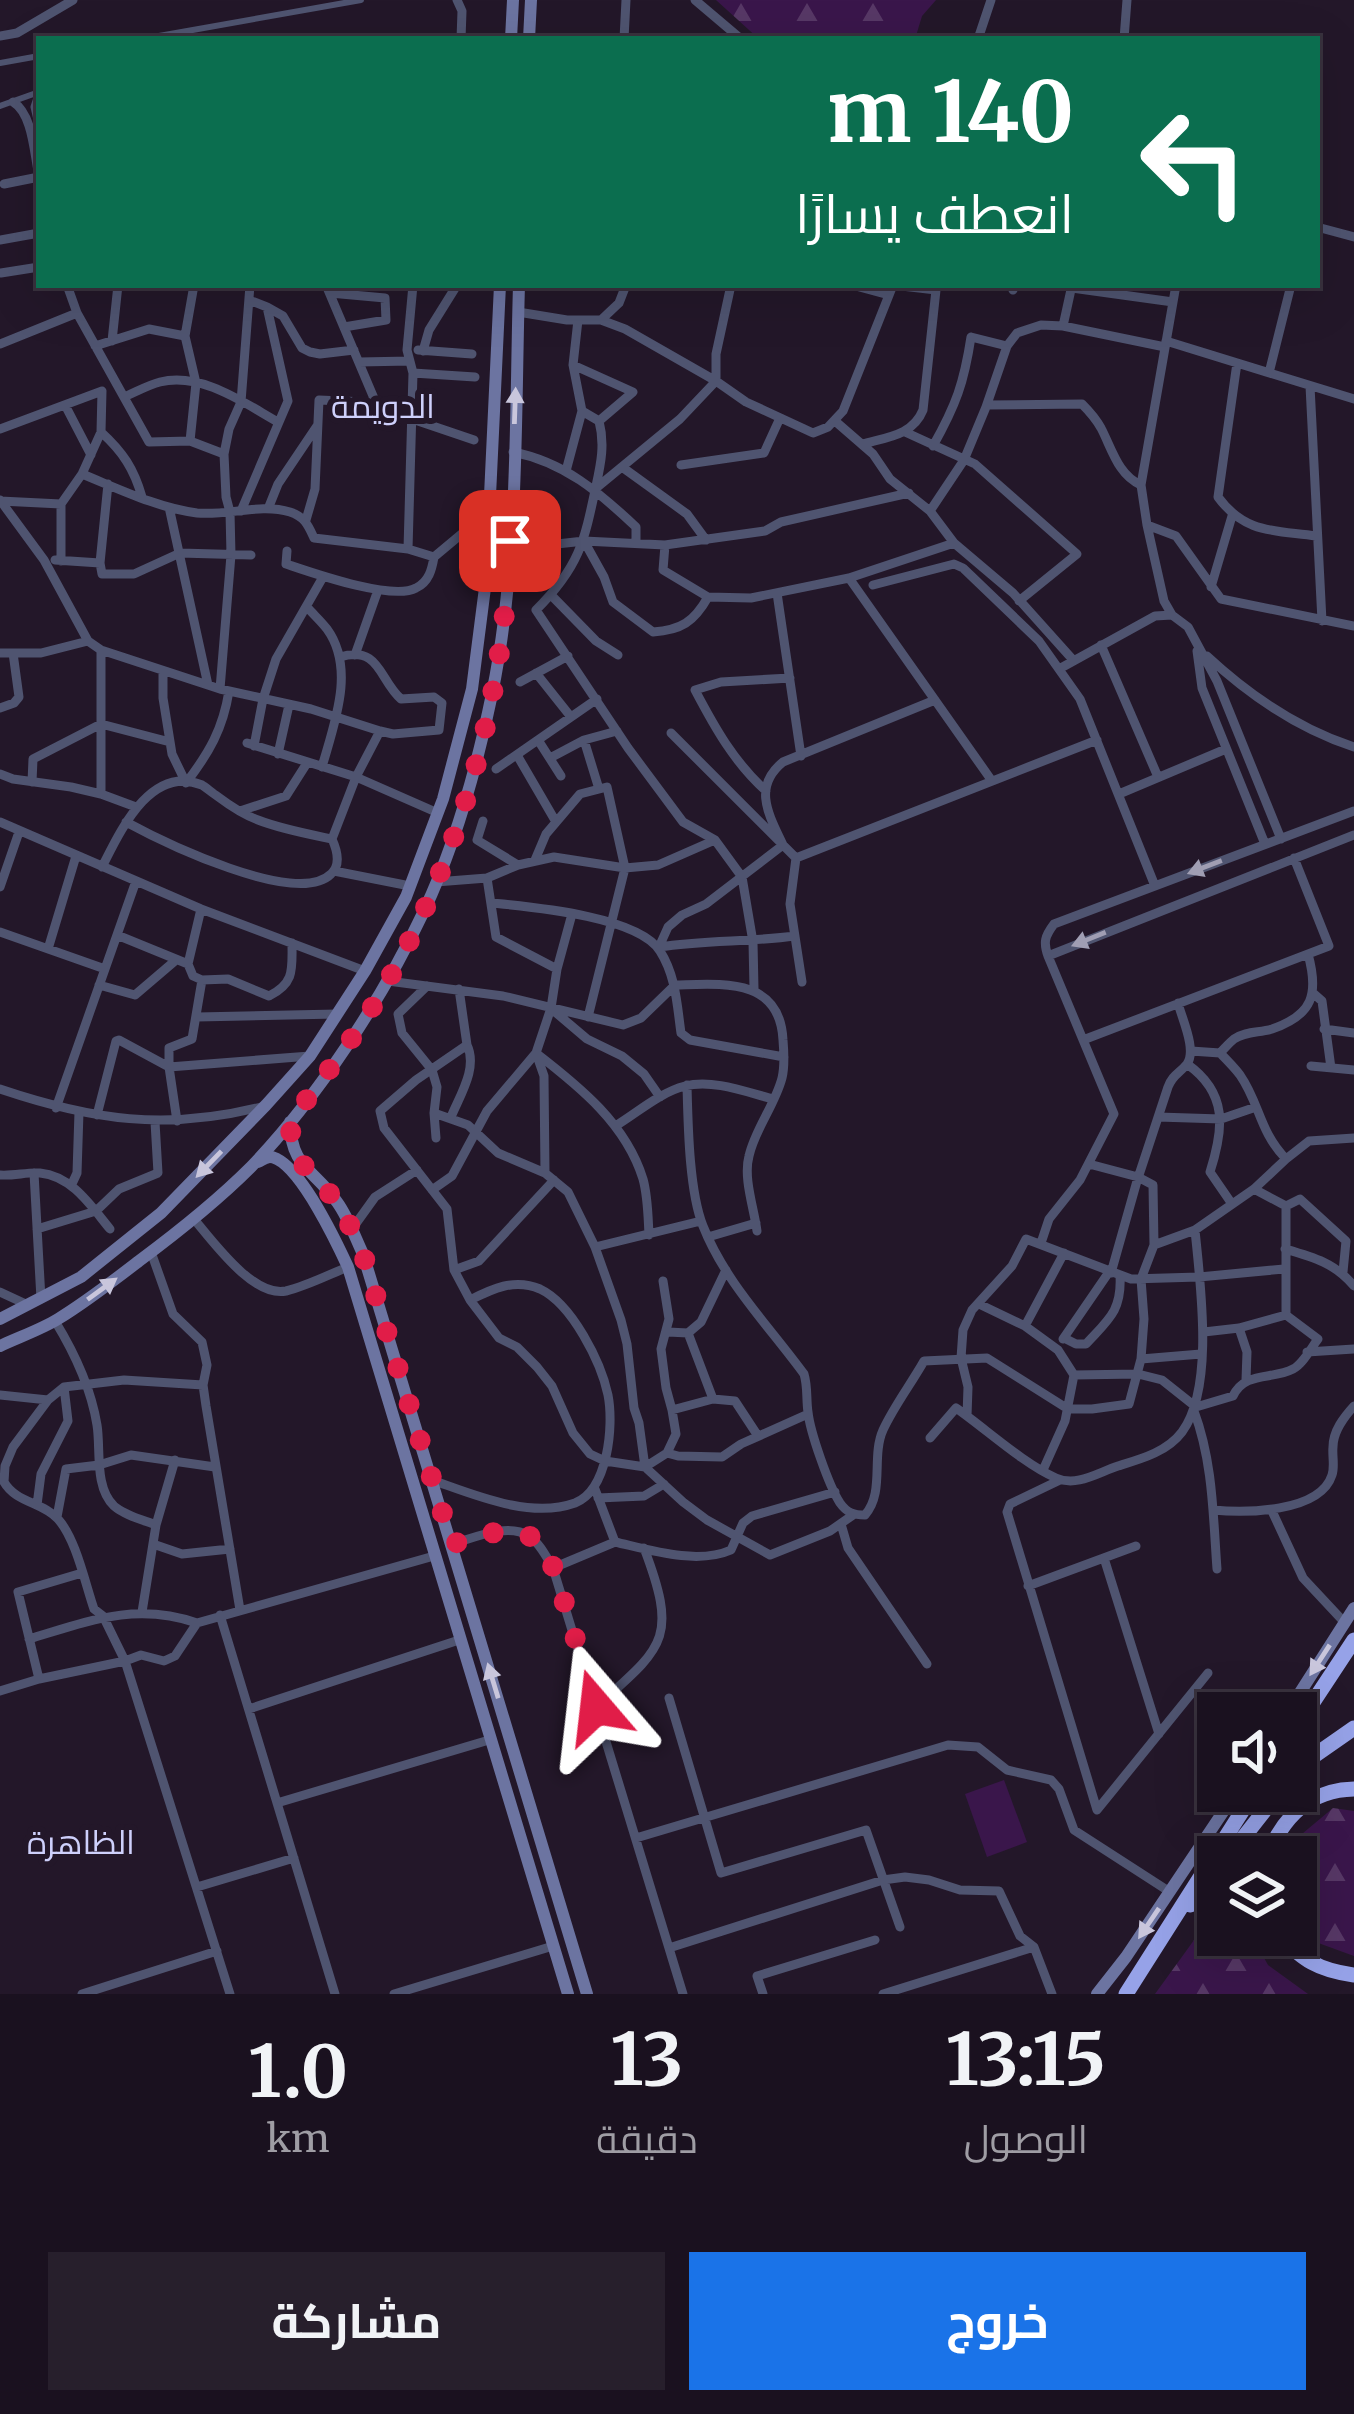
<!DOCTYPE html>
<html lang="ar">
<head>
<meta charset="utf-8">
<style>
  body { margin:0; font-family:Merriweather,Cairo,serif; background:#271f2c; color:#f1f3f6; direction:rtl; height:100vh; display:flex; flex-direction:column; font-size:45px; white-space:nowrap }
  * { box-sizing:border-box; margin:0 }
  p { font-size:39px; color:#9f9da4 }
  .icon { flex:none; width:66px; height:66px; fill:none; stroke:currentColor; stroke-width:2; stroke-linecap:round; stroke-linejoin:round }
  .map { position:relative; height:1994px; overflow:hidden; direction:ltr }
  .panel { display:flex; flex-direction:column; background:#1a111f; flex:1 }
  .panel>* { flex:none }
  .top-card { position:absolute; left:36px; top:36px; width:1284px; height:252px; border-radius:0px; box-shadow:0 12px 48px #0002,0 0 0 3px #38313d; direction:rtl; background:#0b6e4f; color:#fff; overflow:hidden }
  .fabs { position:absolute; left:1197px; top:1692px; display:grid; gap:24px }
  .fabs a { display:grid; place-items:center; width:120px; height:120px; border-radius:0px; background:#1a111f; box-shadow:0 12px 48px #0002,0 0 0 3px #38313d; font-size:60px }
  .pin { position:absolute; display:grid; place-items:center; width:102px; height:102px; color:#fff; margin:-51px; border-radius:24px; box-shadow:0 6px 18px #0006 }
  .me { position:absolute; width:132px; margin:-66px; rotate:343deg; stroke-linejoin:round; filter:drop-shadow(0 0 9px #0008) }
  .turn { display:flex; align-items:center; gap:42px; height:252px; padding:0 48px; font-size:54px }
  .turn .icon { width:156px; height:156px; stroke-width:2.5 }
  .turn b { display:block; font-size:84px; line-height:102px }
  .eta { display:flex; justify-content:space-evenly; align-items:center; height:204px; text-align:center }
  .eta b { font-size:72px; font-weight:700; line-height:84px }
  .primary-button { display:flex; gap:24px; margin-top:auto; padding:24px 48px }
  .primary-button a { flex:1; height:138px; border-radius:0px; background:#1a73e8; color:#fff; font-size:48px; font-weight:700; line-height:138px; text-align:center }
  .primary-button a+a { background:#271f2c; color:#f1f3f6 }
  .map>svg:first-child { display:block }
</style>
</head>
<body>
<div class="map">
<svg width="1354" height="1994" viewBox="0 0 1354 1994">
  <defs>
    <pattern id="forest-firs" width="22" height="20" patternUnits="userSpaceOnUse" patternTransform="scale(3)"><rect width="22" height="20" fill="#3a164b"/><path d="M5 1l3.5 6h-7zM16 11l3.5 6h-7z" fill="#573866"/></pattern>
  </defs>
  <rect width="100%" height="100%" fill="#231729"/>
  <path fill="url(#forest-firs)" d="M 716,0 L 936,0 L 922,16 L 915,39 L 759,39 Z
    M 1333,1808 L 1354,1811 L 1354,1956 L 1302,1937 L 1296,1924 L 1296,1857 L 1290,1857 L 1296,1839 Z
    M 1218,1907 L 1218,1935 L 1251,1935 L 1268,1965 L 1308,1994 L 1155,1994 Z"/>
  <path fill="#3a164b" d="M 1004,1780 L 1027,1842 L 987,1857 L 965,1794 Z"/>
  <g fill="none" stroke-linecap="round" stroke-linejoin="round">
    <path stroke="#4f5470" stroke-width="6" d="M 142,39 L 361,0
      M 0,63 L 39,56
      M 0,106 L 39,92"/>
    <path stroke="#4f5470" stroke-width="9" d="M 457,0 L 462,11 L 461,39
      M 695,0 L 741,39
      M 0,36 L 17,33 L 73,0
      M 624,39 L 626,0
      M 978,39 L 991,0
      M 1124,39 L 1127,0
      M 39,95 L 35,107 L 39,124
      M 13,102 C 33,114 34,154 39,176
      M 4,184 L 39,177
      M 1317,227 L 1354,237
      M 0,240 L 39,233
      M 1,273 L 39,267
      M 67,285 L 77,313 L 149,442 L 190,441 L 224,454
      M 326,285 L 376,403
      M 852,285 L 889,295
      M 1011,285 L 1013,290
      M 1072,288 L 1173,302
      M 330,293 L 385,298 L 386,320 L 344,327
      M 267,307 L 283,316 L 302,348 L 310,352 L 320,354 L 354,350
      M 518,312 L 567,320 L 601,320 L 625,329 L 716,381 L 746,402 L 813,433 L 828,427 L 843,411 L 893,285
      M 601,320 L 619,303 L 626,285
      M 1063,326 L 1072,285
      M 112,341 L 118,285
      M 1166,341 L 1354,399
      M 0,344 L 77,313
      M 95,346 L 149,329 L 185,336
      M 418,350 L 472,354
      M 423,351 L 429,330 L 457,285
      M 359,362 L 410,361
      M 1237,363 L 1218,497 C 1245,534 1275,530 1316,536
      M 573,365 L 633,392 L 599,421 L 582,411
      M 413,373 L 475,377
      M 1269,373 L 1291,285
      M 1310,386 L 1322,621
      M 124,397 C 136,392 148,385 160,382 C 202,372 244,403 278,422
      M 65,405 L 91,455
      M 987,405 L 1082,404 C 1089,411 1096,419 1101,428 C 1112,449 1118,475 1141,485
      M 412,419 L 474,440
      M 599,421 C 605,444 601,463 596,486 C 584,543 579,567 536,610 L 628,748 L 683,822 L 715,840 L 742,877 L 753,942 L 754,989
      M 835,421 L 873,454 L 890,479 L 930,511 L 954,543 L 1013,593 L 1074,661
      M 0,429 L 102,391
      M 101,432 C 123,452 134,469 142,497
      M 905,432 L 975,464 L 1077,554 L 1019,601
      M 190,441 L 196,383 L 185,336 L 194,285
      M 863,444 C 888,437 913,435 923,410 L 936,290 L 893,285
      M 933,446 C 956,405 964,383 971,337 L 1007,346
      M 513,452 C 564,462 599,492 636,527 L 636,543
      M 681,465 L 764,453 L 780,418
      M 622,467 L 687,514 L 706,540
      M 566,471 L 582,411 L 573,365 L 578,320
      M 82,474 C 119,489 158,508 197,513 C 228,516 260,503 290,512 C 305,517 308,525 314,538 L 408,549 L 434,557 L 489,511
      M 108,484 L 100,563 L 102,574 L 134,574 L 180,553 L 251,555
      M 595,489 L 680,419 L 716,381 L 716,354 L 731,285
      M 0,500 L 44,560 L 88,641 L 101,650 L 220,689 L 311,709 L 380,731 L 393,734 L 439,730 L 442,703 L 434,697 L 401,699 C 379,680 380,645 340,657
      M 0,501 L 61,504
      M 169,507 L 208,685
      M 268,509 L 278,484 L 317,426
      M 241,511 L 288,401 L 267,307 L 249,300
      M 930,511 L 964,460 L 986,407 L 1007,346 L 1017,333 L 1041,325 L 1063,326 L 1165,347
      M 306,520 L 315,489 L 319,400 L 412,404
      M 1147,525 L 1176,536 L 1221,599 L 1354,626
      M 584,541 L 604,577 L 613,602 L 653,632 C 681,630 694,622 708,597
      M 548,545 L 584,541 L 665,545 L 765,531 L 781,522 L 909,493
      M 665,545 L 663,570 L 708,597 L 751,598 L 849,578 L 954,543
      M 408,549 L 413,373 L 407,350 L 413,285
      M 287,551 L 286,564 C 313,573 392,601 416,588 C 429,582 432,569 434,557
      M 55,560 L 100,563
      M 61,561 L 61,504 L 82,474 L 101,432 L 102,391
      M 849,578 L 992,781
      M 873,585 L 954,564 L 963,568 L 1039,641 L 1080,699 L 1155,886
      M 1211,587 L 1232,516
      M 777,593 L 801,756
      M 551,595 L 596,641 L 618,655
      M 307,607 C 313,614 321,621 327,629 C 356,669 334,724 322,767
      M 1172,615 L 1164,601 L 1147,525 L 1141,485 L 1176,285
      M 1101,645 L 1158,777
      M 1197,651 L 1202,688 L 1265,844
      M 0,653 L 41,653 L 88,641
      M 355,655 L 378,590
      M 1207,656 C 1249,695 1299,729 1354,747
      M 1059,669 L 1155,616 L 1172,615 L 1188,627 L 1217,681 L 1281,839
      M 163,671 L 163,698 L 172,754 L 186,783 C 209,753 223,729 229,691
      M 536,673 L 571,717
      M 520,682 L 568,656
      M 220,689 L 231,555 L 230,512 L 226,497 L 224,454 L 229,429 L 241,402 L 250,285
      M 0,708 L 14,703 L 19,697 L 13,653
      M 671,733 L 796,858 L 790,904 L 802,982
      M 538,740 L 561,776
      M 584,740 L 599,789
      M 247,743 L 356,777 L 438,813
      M 254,746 L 263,699 L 276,659 L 323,577
      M 278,754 L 289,705
      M 517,755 L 556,822
      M 550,758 L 584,740 L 617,731
      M 496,769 L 597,699
      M 0,774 L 13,779 L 71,787 L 101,794 L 136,807
      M 32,782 L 33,759 L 101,724 L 170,742
      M 766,791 C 734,762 715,728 695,690 L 721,682 L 790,678
      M 101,794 L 101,650
      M 1119,794 L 1226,749
      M 240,811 L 286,796 L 307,763
      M 483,821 L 477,840 L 518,865
      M 0,822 L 201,909 L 365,971
      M 332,839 L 356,777 L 380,731
      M 796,858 L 1097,740
      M 535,860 L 546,834 L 580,794 L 607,787 L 625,868 L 588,1017
      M 102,867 C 120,832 150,764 202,785 C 204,786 215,795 217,796 C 229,805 244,815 258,820 C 281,829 308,834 332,839 C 337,850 341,865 331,874 C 297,908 161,841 126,822
      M 334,871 L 410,886
      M 436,882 L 487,878
      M 0,887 L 19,832
      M 492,903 C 532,907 638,916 660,951 C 676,976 677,1005 681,1033 L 690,1040 L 784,1057
      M 0,932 L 105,969
      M 117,935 L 188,964 L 201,909
      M 659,947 L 668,927 L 682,915 L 706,904 L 783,845 C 769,815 752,787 783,762 L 935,700
      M 659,947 C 704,940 750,942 795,936
      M 48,949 L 76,856
      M 1048,956 L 1354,835
      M 557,969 L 496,937 L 487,878 L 518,865 L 554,857 L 625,868 L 658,865 L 715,840
      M 202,980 L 228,979 L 269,996 C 295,983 292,969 292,943
      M 388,981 L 503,996 L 623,1025 L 641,1018 L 675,985 C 722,984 780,977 783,1040 C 784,1052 785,1066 782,1078 C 775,1105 755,1129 749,1156 C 743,1178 754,1208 757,1231
      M 99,985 L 135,995 L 176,960
      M 427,986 L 398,1014 L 402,1033 L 432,1070 L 437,1087 L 434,1113 L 436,1138
      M 459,989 L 467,1045 L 416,1080 L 380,1111 L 384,1128 L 447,1209 L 454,1270 L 470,1300 L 499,1338 L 517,1347 L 537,1367 L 552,1386 L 573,1433 L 590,1454 L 605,1461 L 645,1467 L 683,1502 L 707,1520 L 770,1555 L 830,1531 L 853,1515
      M 1314,994 L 1322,1001 L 1331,1068
      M 554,1011 L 587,1039 L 622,1056 L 644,1074 L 660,1097
      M 197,1017 L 337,1014
      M 1324,1029 L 1354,1033
      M 1083,1040 L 1329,946 L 1294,858
      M 1191,1051 L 1220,1053 C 1227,1060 1234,1067 1240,1075 C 1260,1104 1259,1131 1286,1159
      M 536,1053 C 580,1087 626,1124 643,1179 C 648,1197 648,1217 649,1235
      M 536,1053 L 544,1076 L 545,1173
      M 1220,1053 C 1225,1048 1229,1043 1234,1039 C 1246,1031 1259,1033 1272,1029 C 1313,1015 1319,994 1308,954
      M 1187,1064 C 1228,1093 1224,1128 1210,1172 L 1232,1204
      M 1311,1066 L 1354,1070
      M 687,1085 C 688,1124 689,1191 703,1226 C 725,1282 769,1326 804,1374 C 808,1387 806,1399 808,1412 C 810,1432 829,1486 840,1503 C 847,1513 854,1515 865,1515 C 885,1492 871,1457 883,1430 C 894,1406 911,1384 924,1361 L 987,1358 L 1068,1409 L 1092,1409 L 1129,1404 L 1141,1359 L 1144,1319 L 1141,1279 L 1154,1245 L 1153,1185 L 1138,1177 L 1089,1164
      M 0,1089 C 92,1120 166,1131 261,1107
      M 56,1108 L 136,881
      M 434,1113 L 468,1125 L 498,1153 L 545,1173 L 568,1192 L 595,1247 L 621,1320 L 627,1344 L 634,1408 L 639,1423 L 645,1467 L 667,1453 L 676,1434 L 672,1410 L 666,1388 L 661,1349 L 669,1319 L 663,1281
      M 97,1115 L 116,1041 L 119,1040 L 169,1067 L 169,1048 L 192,1039 L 202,980 L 193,976 L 188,964
      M 451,1117 C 460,1095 478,1068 467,1045
      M 1158,1117 L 1221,1119 L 1256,1107
      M 177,1121 L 169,1067 L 310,1056
      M 617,1125 C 638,1112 661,1092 685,1086 C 713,1079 746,1092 773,1099
      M 34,1173 L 41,1299
      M 0,1175 C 14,1176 27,1172 40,1173 C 72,1176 91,1206 110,1229
      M 71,1186 L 77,1173 L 79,1112
      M 432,1190 L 452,1176 L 487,1111 L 536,1053 L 551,1008 L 557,969 L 572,914
      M 1286,1206 L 1300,1199 L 1346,1241 L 1343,1272
      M 193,1218 C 212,1240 253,1298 286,1291 C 307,1286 328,1275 348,1267
      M 37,1229 L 96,1211 L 119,1189 L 158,1173 L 155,1122
      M 352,1229 L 375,1197 L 417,1170
      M 708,1237 L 756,1223
      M 1041,1243 L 1049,1219 L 1080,1180 L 1114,1114 L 1048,956 C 1043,942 1045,936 1054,924 L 1354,811
      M 1154,1245 L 1195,1230 L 1254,1189 L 1286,1159 L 1309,1141 L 1354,1138
      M 595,1247 L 701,1221
      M 1285,1249 C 1313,1257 1335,1263 1354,1286
      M 151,1252 L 173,1314 L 202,1342 L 207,1365 L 203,1385 L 206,1406 L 240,1610
      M 454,1270 L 479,1261 L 554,1180
      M 1111,1273 L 1137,1181 L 1168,1087 C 1173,1074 1179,1074 1187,1064 C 1197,1050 1182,1019 1178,1003
      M 0,1292 L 28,1305
      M 979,1304 L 1025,1326 L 1058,1350 L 1074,1375 L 1065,1421 L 1043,1470
      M 55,1321 C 74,1352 91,1388 97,1425 C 101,1449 94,1487 114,1506 C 124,1515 143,1520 156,1525
      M 1025,1326 L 1064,1253
      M 1239,1328 L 1247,1352 L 1246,1380
      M 668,1332 L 688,1333 L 701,1322 L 726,1270
      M 1204,1332 L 1239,1328 L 1286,1315 L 1286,1206 L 1254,1189
      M 688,1333 L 713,1399
      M 1064,1338 L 1076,1344 L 1086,1344 C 1108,1320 1122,1311 1120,1276
      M 1063,1339 L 1109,1272
      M 1307,1352 L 1354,1349
      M 1141,1359 L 1201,1354
      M 1074,1375 L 1138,1374 L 1162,1380 L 1196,1407
      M 203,1385 L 124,1380 L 64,1387 L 48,1400 L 13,1447 L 5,1466 L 4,1482 C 16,1503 43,1502 58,1519 C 76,1539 85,1583 94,1609 L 103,1616 L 125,1661 L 230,1994
      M 0,1395 L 48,1400
      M 1196,1407 L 1233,1396 C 1245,1371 1272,1380 1293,1369 C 1303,1364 1311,1348 1318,1339 L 1286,1315
      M 672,1410 L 713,1399 L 735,1401 L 758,1436
      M 1194,1411 C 1213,1462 1213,1515 1217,1569
      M 967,1416 L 968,1387 L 961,1358 L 963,1330 L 972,1310 L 1012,1266 L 1026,1239 L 1131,1279 L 1199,1277 L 1284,1269
      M 930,1438 L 956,1408 C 986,1429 1024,1464 1056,1478 C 1077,1487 1097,1473 1118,1466 C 1141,1459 1167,1452 1182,1432 C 1215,1387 1200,1283 1195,1230
      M 667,1453 L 678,1456 L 722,1457 L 741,1444 L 808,1414
      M 432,1480 C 475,1495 530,1519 575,1503 C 608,1490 614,1426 608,1395 C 601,1362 572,1304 540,1289 C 514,1278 492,1289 470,1300
      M 1060,1480 L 1010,1504 L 1007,1512 L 1097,1810 L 1208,1673
      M 595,1489 L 615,1542 C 650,1550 697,1565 731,1550 L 743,1523 L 752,1516 L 835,1492
      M 598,1498 L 644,1496 L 664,1484
      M 37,1505 L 41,1474 L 68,1421 L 64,1387
      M 1213,1510 C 1244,1513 1320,1513 1332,1475 C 1335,1466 1332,1456 1333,1447 C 1333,1431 1344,1417 1354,1406
      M 1272,1511 L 1303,1578 L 1345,1623
      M 57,1517 L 66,1469 L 99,1465 L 131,1455 L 215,1467
      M 841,1524 L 848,1548 L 927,1664
      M 153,1544 L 182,1554 L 230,1549
      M 452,1544 C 474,1538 508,1522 529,1536 C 539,1542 547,1558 553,1568 L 683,1994
      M 1104,1558 L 1159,1734
      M 553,1568 L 615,1542
      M 82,1573 L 18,1592 L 39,1679 L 125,1661 L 141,1655 L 164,1661 L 175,1656 L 197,1623 L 434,1556
      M 1028,1586 L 1136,1546
      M 142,1612 L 156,1525 L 175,1460
      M 220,1615 L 335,1994
      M 29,1639 C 89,1621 135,1602 197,1623
      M 0,1691 L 39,1679
      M 669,1698 L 721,1873 L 866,1830 L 900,1927
      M 596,1707 C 663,1647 679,1640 644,1548
      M 249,1709 L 459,1640
      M 277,1803 L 489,1740
      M 636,1838 L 928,1751 L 948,1745 L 978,1747 L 1007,1770 L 1051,1780 L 1059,1789 L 1074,1830 L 1170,1892
      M 197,1887 L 294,1858
      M 669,1948 L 883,1880 L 905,1877 L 929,1880 L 960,1890 L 999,1891 L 1020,1936 L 1034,1947
      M 82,1994 L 217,1951
      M 394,1994 L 553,1946
      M 763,1994 L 757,1976 L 875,1940
      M 883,1994 L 1034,1947 L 1052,1994"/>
    <path stroke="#6c74a1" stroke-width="12" d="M 511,39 L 513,0
      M 529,39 L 531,0
      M 290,1122 C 291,1168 313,1168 337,1202 C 348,1217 355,1237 363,1254 L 587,1994
      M 258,1162 C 266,1158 268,1155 277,1159 C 303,1172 336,1241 348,1267 L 568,1994
      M 0,1319 L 81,1277 L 161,1213 L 266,1105 L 310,1056 L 365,971 L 406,897 L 443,799 L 472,689 L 486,580 L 500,285
      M 0,1346 C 19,1337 40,1330 58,1319 C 86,1302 113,1281 139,1261 C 178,1232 217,1201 251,1167 C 318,1097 383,998 424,911 C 456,843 477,767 492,694 C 519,563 515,419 519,285
      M 1287,1713 L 1354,1608
      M 1097,1994 L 1126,1957 L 1237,1791"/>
    <path stroke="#96a2e8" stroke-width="15" d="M 1296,1728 L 1354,1640
      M 1296,1774 L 1311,1758 L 1354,1728
      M 1228,1857 L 1280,1791
      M 1267,1857 C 1283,1817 1309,1790 1354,1789
      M 1190,1905 L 1218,1870
      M 1278,1935 C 1304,1960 1317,1970 1354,1975
      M 1126,1994 L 1255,1791"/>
  </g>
  <defs><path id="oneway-solid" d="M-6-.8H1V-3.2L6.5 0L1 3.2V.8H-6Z" transform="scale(3)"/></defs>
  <g fill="#c9c6dc">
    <use href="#oneway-solid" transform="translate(515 406) rotate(-88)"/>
    <use href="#oneway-solid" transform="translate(209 1164) rotate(134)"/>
    <use href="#oneway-solid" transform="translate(102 1289) rotate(-36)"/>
    <use href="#oneway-solid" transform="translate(1320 1660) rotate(123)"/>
    <use href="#oneway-solid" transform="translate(493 1681) rotate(-107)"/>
    <use href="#oneway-solid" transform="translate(1149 1923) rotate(124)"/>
  </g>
  <g fill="#a09eb3">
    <use href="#oneway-solid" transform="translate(1205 867) rotate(159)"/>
    <use href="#oneway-solid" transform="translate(1089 939) rotate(158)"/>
  </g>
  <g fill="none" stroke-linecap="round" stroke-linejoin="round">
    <path stroke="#e11d48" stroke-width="21" stroke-dasharray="0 37.8" d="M 510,541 C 504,692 464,848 389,979 C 361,1030 324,1076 290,1122 L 292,1148 L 297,1158 L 341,1206 L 363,1254 L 452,1544 L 490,1533 L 513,1531 L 532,1537 L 554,1568 L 596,1707"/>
  </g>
  <g text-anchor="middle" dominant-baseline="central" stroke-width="12" stroke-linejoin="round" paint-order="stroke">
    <g font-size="33" fill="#ced0fb" stroke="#231729">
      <text x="383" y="406">الدويمة</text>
      <text x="81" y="1842">الظاهرة</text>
    </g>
  </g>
</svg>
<div class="fabs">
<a><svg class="icon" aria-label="sound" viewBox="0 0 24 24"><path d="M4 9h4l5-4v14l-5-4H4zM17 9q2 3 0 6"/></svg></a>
<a><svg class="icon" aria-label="layers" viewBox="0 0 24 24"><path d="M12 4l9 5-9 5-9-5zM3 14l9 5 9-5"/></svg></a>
</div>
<div class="pin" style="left:510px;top:541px;background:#d93025"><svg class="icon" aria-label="arrive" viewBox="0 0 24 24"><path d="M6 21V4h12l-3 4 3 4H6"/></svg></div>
<svg class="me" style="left:596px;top:1707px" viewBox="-20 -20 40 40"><path d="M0-17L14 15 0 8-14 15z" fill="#e11d48" stroke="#fff" stroke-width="4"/></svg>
<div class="top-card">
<div class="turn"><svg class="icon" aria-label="left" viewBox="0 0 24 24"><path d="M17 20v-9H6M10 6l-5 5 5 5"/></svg><div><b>140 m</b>انعطف يسارًا</div></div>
</div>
</div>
<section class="panel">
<div class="eta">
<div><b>13:15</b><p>الوصول</p></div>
<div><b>13</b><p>دقيقة</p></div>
<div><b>1.0</b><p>km</p></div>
</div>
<div class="primary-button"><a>خروج</a><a>مشاركة</a></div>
</section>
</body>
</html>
